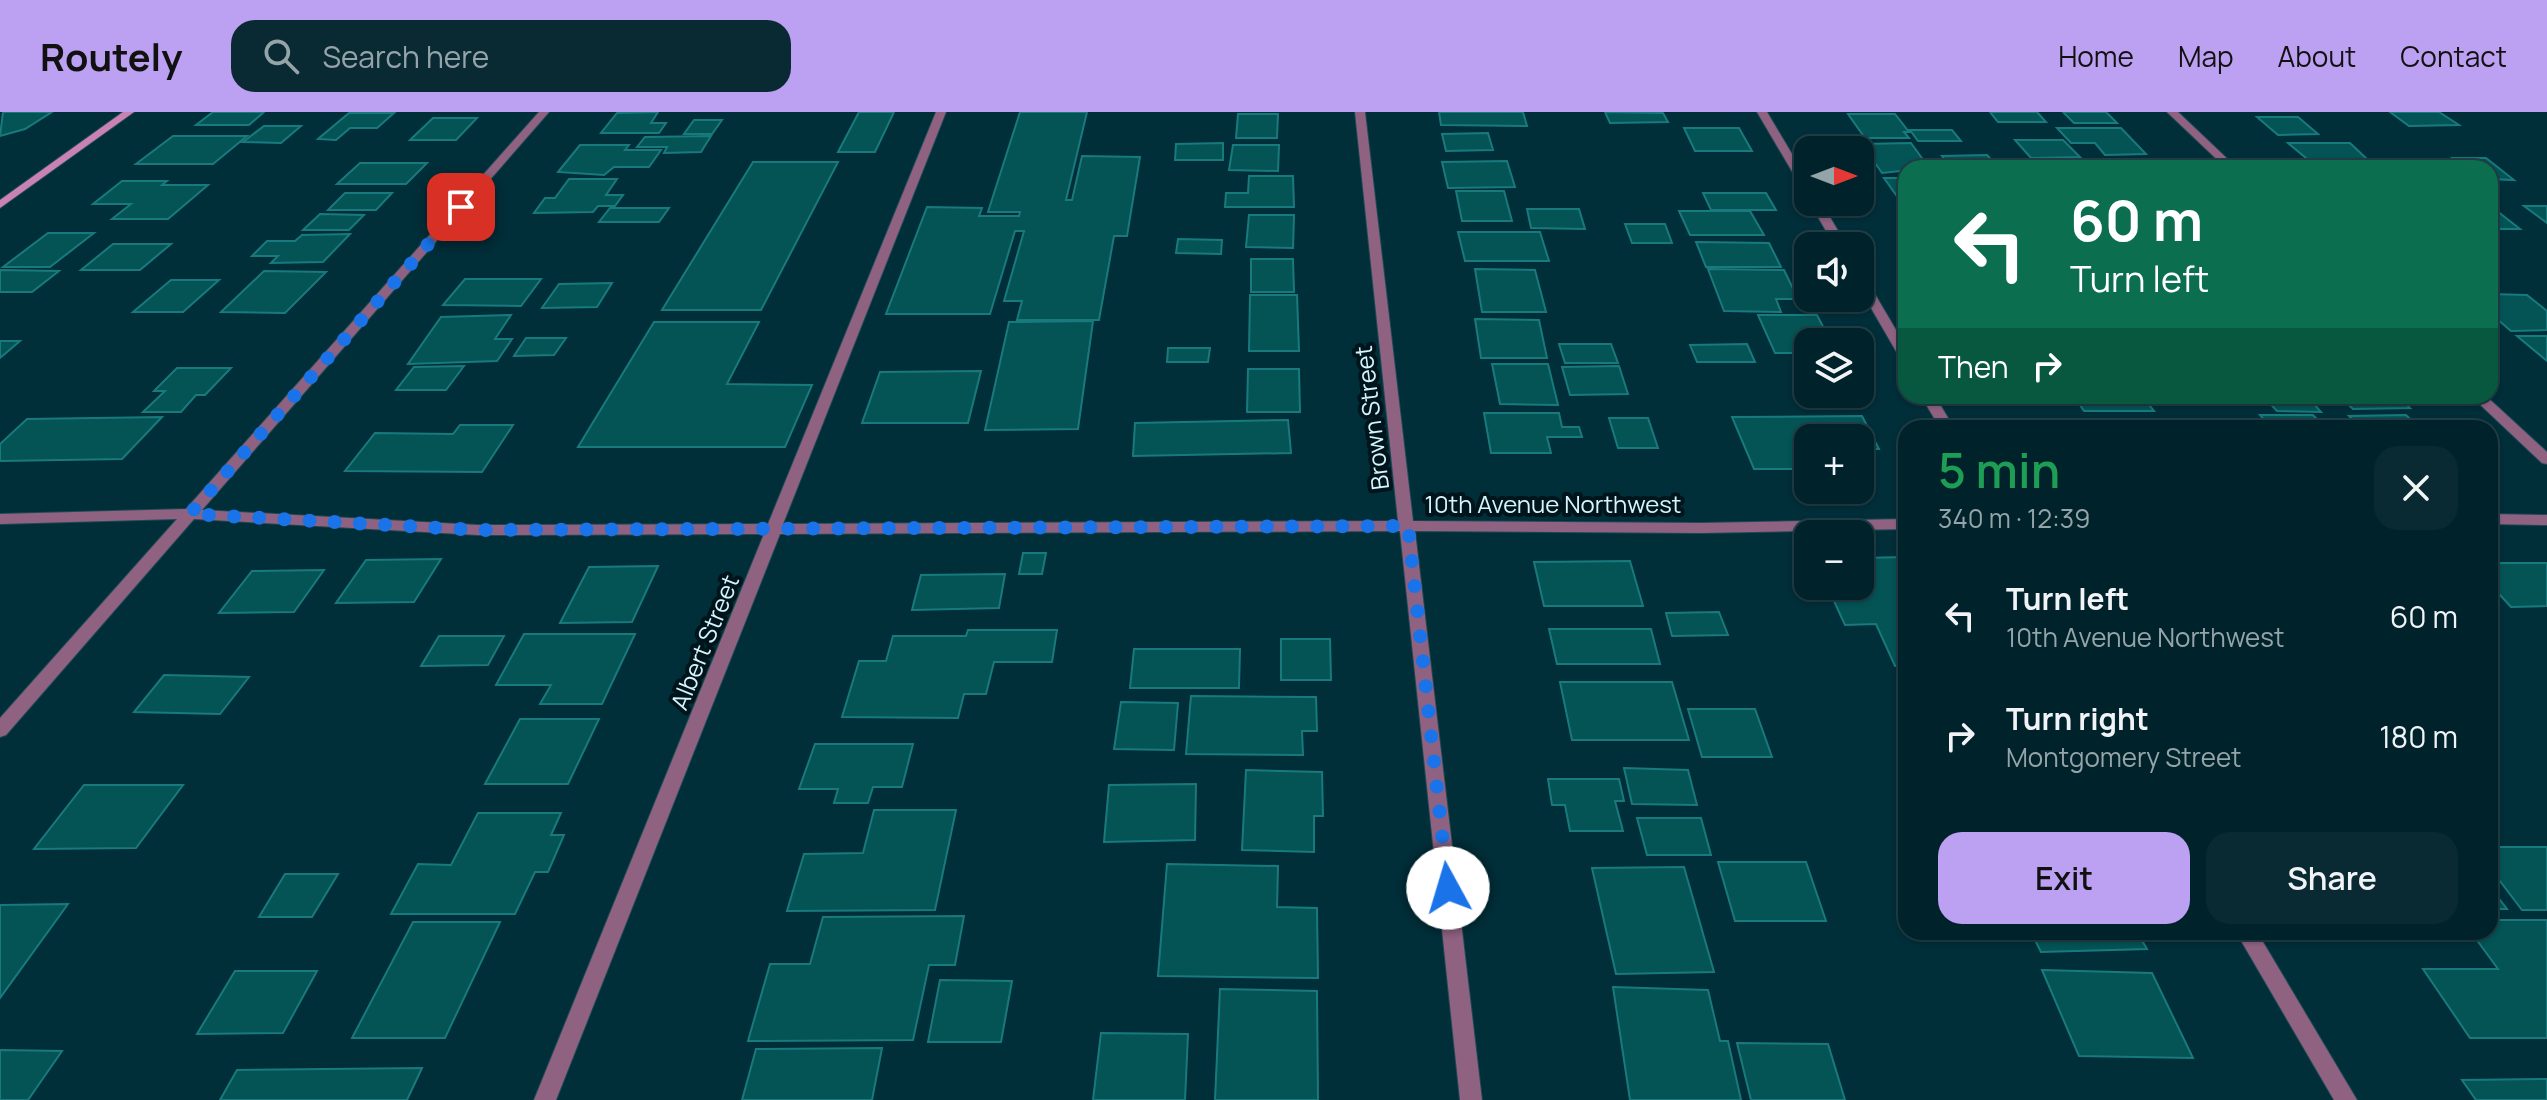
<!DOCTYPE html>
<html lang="en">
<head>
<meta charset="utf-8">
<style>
  body { margin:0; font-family:Manrope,sans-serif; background:#0a2a33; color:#f1f3f6; height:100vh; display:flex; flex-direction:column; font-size:30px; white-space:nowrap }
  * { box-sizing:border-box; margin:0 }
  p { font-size:26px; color:#95a4a9 }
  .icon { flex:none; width:44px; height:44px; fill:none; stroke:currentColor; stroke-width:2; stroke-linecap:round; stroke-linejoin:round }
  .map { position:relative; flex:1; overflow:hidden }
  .details { position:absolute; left:1898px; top:308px; width:600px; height:520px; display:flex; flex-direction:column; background:#00222b; border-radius:24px; box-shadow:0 2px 6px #0004,0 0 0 2px #223f47 }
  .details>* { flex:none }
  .banner { position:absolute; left:1898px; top:48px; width:600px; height:244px; border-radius:24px; box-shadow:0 2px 6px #0004,0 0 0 2px #223f47; background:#0b6e4f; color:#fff; overflow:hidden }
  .needle { width:52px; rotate:90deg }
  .controls { position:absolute; left:1794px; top:24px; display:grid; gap:16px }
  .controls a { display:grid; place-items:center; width:80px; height:80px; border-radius:16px; background:#00222b; box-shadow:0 2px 6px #0004,0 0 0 2px #223f47; font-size:40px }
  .pin { position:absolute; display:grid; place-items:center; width:68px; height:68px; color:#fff; margin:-34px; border-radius:16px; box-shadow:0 4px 12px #0006 }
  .me { position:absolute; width:88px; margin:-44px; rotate:354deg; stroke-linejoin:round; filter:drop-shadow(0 0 6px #0008) }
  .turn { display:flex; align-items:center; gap:28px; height:168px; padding:0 40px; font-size:36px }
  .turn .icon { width:104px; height:104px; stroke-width:2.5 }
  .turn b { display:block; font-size:56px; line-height:68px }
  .then { display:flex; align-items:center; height:76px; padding:0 40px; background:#0003; gap:16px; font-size:30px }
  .round { display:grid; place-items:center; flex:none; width:84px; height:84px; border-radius:24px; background:#0a2a33 }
  .summary { display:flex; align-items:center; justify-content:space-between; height:136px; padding:0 40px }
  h1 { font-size:48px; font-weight:600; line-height:60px; color:#1e9e55 }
  .action { display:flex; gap:16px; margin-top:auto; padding:16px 40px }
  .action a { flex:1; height:92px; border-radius:24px; background:#bca0f2; color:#111; font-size:32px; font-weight:600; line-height:92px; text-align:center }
  .action a+a { background:#0a2a33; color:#f1f3f6 }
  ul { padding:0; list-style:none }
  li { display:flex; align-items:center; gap:24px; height:120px; padding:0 40px }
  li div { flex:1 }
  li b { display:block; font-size:30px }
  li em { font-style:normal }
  header { display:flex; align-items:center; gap:48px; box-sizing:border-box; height:112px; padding:0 40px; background:#bca0f2; color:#111 }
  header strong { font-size:38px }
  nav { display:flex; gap:44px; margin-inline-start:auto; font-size:28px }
  .search { width:560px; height:72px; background:#0a2a33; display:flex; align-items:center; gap:20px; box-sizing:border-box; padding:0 28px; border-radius:24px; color:#95a4a9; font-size:30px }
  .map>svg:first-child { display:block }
</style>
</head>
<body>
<header>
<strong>Routely</strong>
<div class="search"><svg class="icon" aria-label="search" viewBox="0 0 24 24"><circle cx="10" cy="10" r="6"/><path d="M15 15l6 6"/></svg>Search here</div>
<nav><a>Home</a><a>Map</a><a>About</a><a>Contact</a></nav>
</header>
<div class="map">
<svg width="2547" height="988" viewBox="0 0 2547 988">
  <rect width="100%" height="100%" fill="#002e39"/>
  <path fill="#045355" stroke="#197a7d" stroke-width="2" d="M 3,0 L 52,0 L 25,17 L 0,24 Z
    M 213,0 L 264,0 L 249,13 L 196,13 Z
    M 658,0 L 651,11 L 666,11 L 659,21 L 601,21 L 617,1 Z
    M 859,0 L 894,0 L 875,40 L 838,40 Z
    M 1020,0 L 1087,0 L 1066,88 L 1072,88 L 1082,44 L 1140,45 L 1127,124 L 1114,124 L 1099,208 L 1017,208 L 1022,189 L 1004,189 L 1024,119 L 1015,119 L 990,202 L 886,202 L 927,95 L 982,96 L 979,104 L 1019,104 L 1020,100 L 988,100 Z
    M 1439,0 L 1523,0 L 1527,14 L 1441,13 Z
    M 1605,0 L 1663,1 L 1668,10 L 1610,11 Z
    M 1990,0 L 2037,0 L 2046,10 L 1998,10 Z
    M 2063,0 L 2106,0 L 2117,11 L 2074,11 Z
    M 2390,0 L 2439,0 L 2459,13 L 2409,14 Z
    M 349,1 L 394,1 L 377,16 L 350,16 L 336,28 L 318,27 Z
    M 1238,2 L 1278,2 L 1277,26 L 1236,26 Z
    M 1848,2 L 1895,2 L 1909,20 L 1904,20 L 1909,26 L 1865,26 Z
    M 2257,5 L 2298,5 L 2318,22 L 2278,23 Z
    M 433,6 L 477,6 L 456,28 L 410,28 Z
    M 694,8 L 722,8 L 712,22 L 684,22 Z
    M 264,14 L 301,14 L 281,31 L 243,30 Z
    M 1684,16 L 1739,16 L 1752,39 L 1695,39 Z
    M 2057,16 L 2121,16 L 2146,42 L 2105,43 L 2095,31 L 2071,31 Z
    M 1910,18 L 1952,18 L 1961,29 L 1918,29 Z
    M 1488,21 L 1493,38 L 1446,39 L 1442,22 Z
    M 173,24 L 247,24 L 213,52 L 136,52 Z
    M 711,24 L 701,40 L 664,41 L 667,35 L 637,35 L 645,25 Z
    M 2015,28 L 2063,28 L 2080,45 L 2031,46 Z
    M 1223,31 L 1223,48 L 1175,48 L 1176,32 Z
    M 1911,31 L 1929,56 L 1882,61 L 1862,32 Z
    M 2288,31 L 2350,31 L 2368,48 L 2393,49 L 2401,56 L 2318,56 Z
    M 580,33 L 629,33 L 625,38 L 661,38 L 649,55 L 614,55 L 604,63 L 558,60 Z
    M 1233,33 L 1279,33 L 1278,59 L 1229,58 Z
    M 1987,43 L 1999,56 L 1951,56 L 1942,44 Z
    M 2453,46 L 2486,46 L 2514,68 L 2490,67 L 2490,56 L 2466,56 Z
    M 1507,49 L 1515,75 L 1448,76 L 1442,50 Z
    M 753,50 L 838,50 L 761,198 L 662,198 Z
    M 360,51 L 427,51 L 406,72 L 337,72 Z
    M 2116,51 L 2156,51 L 2161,56 L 2121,56 Z
    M 1249,64 L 1293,64 L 1294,95 L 1225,95 L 1226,81 L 1248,81 Z
    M 1884,66 L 1906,66 L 1906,97 Z
    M 569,67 L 617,67 L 606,83 L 623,83 L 615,94 L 598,94 L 593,100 L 534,101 L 545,86 L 555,86 Z
    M 122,69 L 167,69 L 162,73 L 208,73 L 168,107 L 112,107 L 131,92 L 93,92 Z
    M 1456,79 L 1504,79 L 1512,109 L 1462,109 Z
    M 345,81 L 392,81 L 376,98 L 328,98 Z
    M 1703,81 L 1766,81 L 1776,98 L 1711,98 Z
    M 2524,94 L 2547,94 L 2547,111 Z
    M 610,96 L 669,96 L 659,110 L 599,110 Z
    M 1527,97 L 1579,97 L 1585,117 L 1531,116 Z
    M 1679,99 L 1750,99 L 1764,123 L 1690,123 Z
    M 2490,99 L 2497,99 L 2520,117 L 2490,117 Z
    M 320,102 L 364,103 L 349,118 L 303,118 Z
    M 1249,103 L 1294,103 L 1293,136 L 1246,135 Z
    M 1625,112 L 1665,112 L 1672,131 L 1632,131 Z
    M 1458,120 L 1540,120 L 1549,149 L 1465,149 Z
    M 48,121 L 94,121 L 50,155 L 3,155 Z
    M 350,122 L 323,150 L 271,151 L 278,144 L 252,144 L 267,129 L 295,129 L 302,123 Z
    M 1178,127 L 1222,128 L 1221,142 L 1176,141 Z
    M 1696,130 L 1769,131 L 1781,155 L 1706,155 Z
    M 113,132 L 171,132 L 140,158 L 81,158 Z
    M 1251,147 L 1293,147 L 1294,180 L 1251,180 Z
    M 1475,157 L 1535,158 L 1546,200 L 1482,200 Z
    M 1708,157 L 1784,158 L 1798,187 L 1776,187 L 1781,200 L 1724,199 Z
    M 0,158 L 59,159 L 32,180 L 0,180 Z
    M 264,159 L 326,160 L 285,201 L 221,200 Z
    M 465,167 L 541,167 L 521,194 L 443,193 Z
    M 171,168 L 219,168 L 183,200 L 133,200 Z
    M 612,171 L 597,195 L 542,196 L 559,172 Z
    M 2490,182 L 2527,183 L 2547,199 L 2547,218 L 2511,219 L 2490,201 Z
    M 1250,183 L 1297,183 L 1299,239 L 1249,239 Z
    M 511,203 L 495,227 L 512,227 L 497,249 L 408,252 L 441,205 Z
    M 1758,203 L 1817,203 L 1831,230 L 1808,230 L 1808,241 L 1775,241 Z
    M 1475,207 L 1539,208 L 1547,246 L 1481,246 Z
    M 1093,209 L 1078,317 L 985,318 L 1009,210 Z
    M 654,210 L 759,210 L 727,272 L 812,273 L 785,335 L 578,335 Z
    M 2517,224 L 2547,224 L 2547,249 Z
    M 526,226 L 566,226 L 554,243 L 514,244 Z
    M 0,229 L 20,229 L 0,246 Z
    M 1559,232 L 1611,232 L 1618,251 L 1565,251 Z
    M 1747,232 L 1755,250 L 1697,250 L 1690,233 Z
    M 1168,236 L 1210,236 L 1208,250 L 1167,250 Z
    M 1492,252 L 1548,252 L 1558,293 L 1500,292 Z
    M 1797,253 L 1808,253 L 1808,278 Z
    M 464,254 L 446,278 L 396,278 L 414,255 Z
    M 1619,254 L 1628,282 L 1570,283 L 1562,255 Z
    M 177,256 L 231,256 L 205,283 L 196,283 L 181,300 L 143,300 L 165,279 L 154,279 Z
    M 1248,257 L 1299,257 L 1300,300 L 1247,300 Z
    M 981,259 L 968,311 L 862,311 L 880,260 Z
    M 1810,282 L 1857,282 L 1861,289 L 1813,289 Z
    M 2074,284 L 2142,284 L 2154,299 L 2084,299 Z
    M 2263,284 L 2307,284 L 2321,300 L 2277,299 Z
    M 2339,284 L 2398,284 L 2410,296 L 2353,297 Z
    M 1484,301 L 1559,301 L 1562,315 L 1579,315 L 1582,325 L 1547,325 L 1551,341 L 1491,341 Z
    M 2260,303 L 2313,303 L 2325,316 L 2271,316 Z
    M 2406,303 L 2419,316 L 2361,316 L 2349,304 Z
    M 1862,304 L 1879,337 L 1860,337 L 1860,326 L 1808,326 L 1808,357 L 1754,357 L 1732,305 Z
    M 162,305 L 122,347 L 0,349 L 0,332 L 27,307 Z
    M 1609,306 L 1648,306 L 1658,336 L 1618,336 Z
    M 1288,308 L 1291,341 L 1133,344 L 1135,311 Z
    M 460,313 L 513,313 L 482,360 L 345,359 L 375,321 L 453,322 Z
    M 2069,313 L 2193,313 L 2196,316 L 2072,316 Z
    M 1023,441 L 1046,441 L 1042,462 L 1019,462 Z
    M 1906,445 L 1906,553 L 1895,554 L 1876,512 L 1845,513 L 1827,474 L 1860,474 L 1860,446 Z
    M 441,447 L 414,490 L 336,491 L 366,448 Z
    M 1630,449 L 1643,494 L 1544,494 L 1534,450 Z
    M 2490,451 L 2547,451 L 2547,494 L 2511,495 L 2490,472 Z
    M 658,454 L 632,510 L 560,511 L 589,455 Z
    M 324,458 L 294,500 L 219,501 L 252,459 Z
    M 1005,462 L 999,496 L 912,498 L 921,463 Z
    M 1719,500 L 1728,523 L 1672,524 L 1666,501 Z
    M 1549,517 L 1651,517 L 1660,552 L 1557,552 Z
    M 968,518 L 1057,518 L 1052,550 L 994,550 L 986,582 L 964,582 L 958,606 L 842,605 L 859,549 L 886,549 L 893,524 L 966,524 Z
    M 524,522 L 635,522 L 602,592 L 540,592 L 551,573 L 496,573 Z
    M 439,524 L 504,524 L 488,553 L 421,554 Z
    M 1281,527 L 1330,527 L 1331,568 L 1281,568 Z
    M 1134,537 L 1240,537 L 1239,576 L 1130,576 Z
    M 164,563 L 249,565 L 220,602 L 134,600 Z
    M 1560,570 L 1672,570 L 1689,628 L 1572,628 Z
    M 1191,584 L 1316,585 L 1317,619 L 1302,619 L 1303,643 L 1186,642 Z
    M 1121,590 L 1178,591 L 1174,638 L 1114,637 Z
    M 1688,597 L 1755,597 L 1772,645 L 1702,645 Z
    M 520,607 L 599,607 L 568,672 L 485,672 Z
    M 815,632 L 913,632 L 902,675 L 873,675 L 868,691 L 834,691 L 838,677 L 799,677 Z
    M 1624,656 L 1688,658 L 1697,693 L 1632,692 Z
    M 1246,658 L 1322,660 L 1323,704 L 1314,704 L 1314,740 L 1242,738 Z
    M 1548,667 L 1619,667 L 1624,689 L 1615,689 L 1623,719 L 1570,719 L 1565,693 L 1552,693 Z
    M 1196,672 L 1195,728 L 1104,730 L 1109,673 Z
    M 84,673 L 183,673 L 136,736 L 34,737 Z
    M 874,698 L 956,698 L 935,798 L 787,799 L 804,742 L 863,741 Z
    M 478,701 L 561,701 L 551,723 L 564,723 L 548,760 L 535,760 L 515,802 L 391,802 L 418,752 L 451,753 Z
    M 1637,706 L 1701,706 L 1711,743 L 1647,743 Z
    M 2490,735 L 2547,735 L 2547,798 L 2522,798 L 2490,756 Z
    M 1718,750 L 1806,750 L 1826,809 L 1735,809 Z
    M 1167,752 L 1278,754 L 1277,795 L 1317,796 L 1318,866 L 1158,864 Z
    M 1684,755 L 1714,860 L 1616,862 L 1592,756 Z
    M 285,762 L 338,762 L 312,805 L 259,805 Z
    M 2490,775 L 2507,797 L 2490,797 Z
    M 68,792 L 0,886 L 0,793 Z
    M 964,804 L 955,853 L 929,853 L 913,928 L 748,929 L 770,852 L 810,852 L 823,805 Z
    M 2490,808 L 2547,808 L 2547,926 L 2470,926 L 2423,857 L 2498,857 L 2471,820 L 2490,820 Z
    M 413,810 L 500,810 L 445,926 L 352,926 Z
    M 2031,820 L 2137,820 L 2147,837 L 2041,840 Z
    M 2042,858 L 2152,861 L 2193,946 L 2079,944 Z
    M 235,859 L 317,859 L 283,921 L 197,922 Z
    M 940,868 L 1012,869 L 1001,930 L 928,930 Z
    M 1613,875 L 1708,878 L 1720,929 L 1728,929 L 1741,988 L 1630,988 Z
    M 1220,877 L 1317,879 L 1318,988 L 1215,988 Z
    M 1101,921 L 1188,922 L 1185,988 L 1093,988 Z
    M 1737,931 L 1828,932 L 1845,988 L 1751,988 Z
    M 882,936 L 872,988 L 742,988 L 756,937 Z
    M 0,938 L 62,939 L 28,988 L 0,988 Z
    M 422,956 L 407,988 L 220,988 L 237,958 Z
    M 2547,967 L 2547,988 L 2476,988 L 2462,968 Z"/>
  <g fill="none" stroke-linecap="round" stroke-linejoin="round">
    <defs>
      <path id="street" d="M 539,0 L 549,0 L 202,398 L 478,413 L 768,412 L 936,0 L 946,0 L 783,412 L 1398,409 L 1355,0 L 1365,0 L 1413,409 L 1701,411 L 1906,407 L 1906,417 L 1701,421 L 1415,419 L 1482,988 L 1460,988 L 1400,419 L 780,422 L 556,988 L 534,988 L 764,422 L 478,423 L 194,407 L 6,623 L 0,625 L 0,606 L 177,407 L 0,412 L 0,402 L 186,397 Z
        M 1757,0 L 1767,0 L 1808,69 L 1808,81 L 1803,78 Z
        M 2167,0 L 2178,0 L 2237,56 L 2226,56 Z
        M 1809,90 L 1821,90 L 1847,134 L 1835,134 Z
        M 1860,163 L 1866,167 L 1906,235 L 1906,250 L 1900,246 L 1860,177 Z
        M 1921,284 L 1935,284 L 1954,316 L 1940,316 Z
        M 2471,284 L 2486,284 L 2547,340 L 2547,352 L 2542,351 Z
        M 2490,402 L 2547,403 L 2547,413 L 2490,412 Z
        M 2236,820 L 2257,820 L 2357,988 L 2334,988 Z"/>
      <path id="secondary" d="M 123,0 L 134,0 L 0,96 L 0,88 Z"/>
    </defs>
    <use href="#street" stroke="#1e4a54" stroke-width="2"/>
    <use href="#secondary" stroke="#1e4a54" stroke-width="2"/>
    <use href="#street" fill="#8f6281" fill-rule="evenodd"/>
    <use href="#secondary" fill="#ca81b4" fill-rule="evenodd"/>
  </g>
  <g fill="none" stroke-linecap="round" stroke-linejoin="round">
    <path stroke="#1a73e8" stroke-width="14" stroke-dasharray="0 25.2" d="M 461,95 L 190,402 L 478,418 L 1408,414 L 1448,776"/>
  </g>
  <g text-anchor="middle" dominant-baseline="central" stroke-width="8" stroke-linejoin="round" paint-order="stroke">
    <g font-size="24" fill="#d6f4fd" stroke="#00141b">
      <text transform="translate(1371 306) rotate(-97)">Brown Street</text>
      <text x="1553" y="391">10th Avenue Northwest</text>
      <text transform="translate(704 530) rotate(-68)">Albert Street</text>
    </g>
  </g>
</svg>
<div class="controls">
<a><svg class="needle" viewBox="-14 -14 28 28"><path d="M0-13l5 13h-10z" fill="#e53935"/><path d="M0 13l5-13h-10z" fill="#95a4a9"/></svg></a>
<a><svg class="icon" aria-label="sound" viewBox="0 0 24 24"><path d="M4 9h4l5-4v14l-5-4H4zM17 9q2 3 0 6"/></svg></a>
<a><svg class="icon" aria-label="layers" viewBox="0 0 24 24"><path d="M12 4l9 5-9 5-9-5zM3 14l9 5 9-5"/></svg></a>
<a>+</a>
<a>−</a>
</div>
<div class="pin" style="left:461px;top:95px;background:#d93025"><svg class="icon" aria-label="arrive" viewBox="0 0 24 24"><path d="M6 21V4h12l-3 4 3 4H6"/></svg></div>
<svg class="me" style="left:1448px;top:776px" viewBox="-20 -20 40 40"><circle r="19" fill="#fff"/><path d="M0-13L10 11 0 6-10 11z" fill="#1a73e8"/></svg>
<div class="banner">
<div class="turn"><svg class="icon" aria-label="left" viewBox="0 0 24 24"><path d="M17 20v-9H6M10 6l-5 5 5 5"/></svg><div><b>60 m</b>Turn left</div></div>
<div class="then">Then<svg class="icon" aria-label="right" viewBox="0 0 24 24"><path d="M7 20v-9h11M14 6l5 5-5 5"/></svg></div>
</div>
<section class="details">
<div class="summary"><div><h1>5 min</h1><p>340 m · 12:39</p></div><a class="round"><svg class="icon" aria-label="close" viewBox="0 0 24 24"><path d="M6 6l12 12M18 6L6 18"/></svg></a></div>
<ul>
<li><svg class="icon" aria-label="left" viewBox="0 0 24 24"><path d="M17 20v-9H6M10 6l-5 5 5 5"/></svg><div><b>Turn left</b><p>10th Avenue Northwest</p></div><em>60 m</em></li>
<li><svg class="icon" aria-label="right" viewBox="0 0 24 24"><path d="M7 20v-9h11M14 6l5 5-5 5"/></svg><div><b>Turn right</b><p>Montgomery Street</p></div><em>180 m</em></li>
</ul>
<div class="action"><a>Exit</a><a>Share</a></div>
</section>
</div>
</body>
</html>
